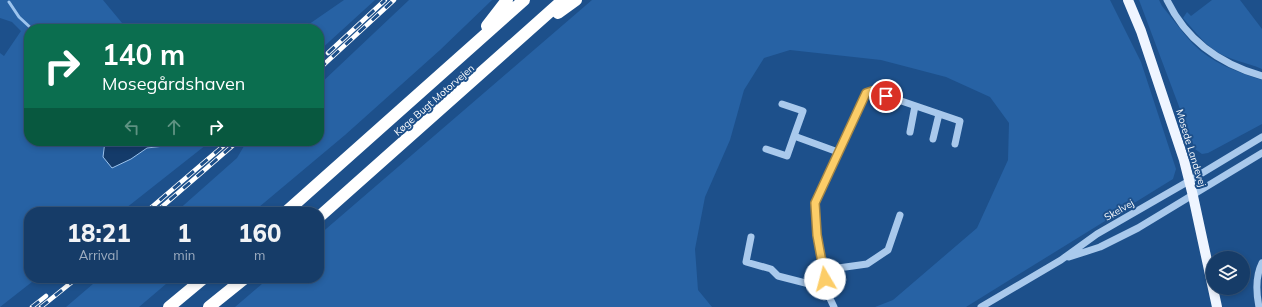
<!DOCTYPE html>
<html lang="en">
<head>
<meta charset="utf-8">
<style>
  body { margin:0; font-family:Mulish,sans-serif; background:#1f436e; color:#f1f3f6; height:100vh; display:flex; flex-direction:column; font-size:15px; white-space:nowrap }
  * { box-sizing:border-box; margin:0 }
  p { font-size:13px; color:#9eadc0 }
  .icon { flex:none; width:22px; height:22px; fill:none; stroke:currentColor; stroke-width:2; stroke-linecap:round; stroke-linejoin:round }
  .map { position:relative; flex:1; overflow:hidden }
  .panel { position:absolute; left:24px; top:207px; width:300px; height:76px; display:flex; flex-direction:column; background:#163c68; border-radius:16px; box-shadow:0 2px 6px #0003,0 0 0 1px #35567c }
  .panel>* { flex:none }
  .hud { position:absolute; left:24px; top:24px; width:300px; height:122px; border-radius:16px; box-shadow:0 2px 6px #0003,0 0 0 1px #35567c; background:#0b6e4f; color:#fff; overflow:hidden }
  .controls { position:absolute; left:1206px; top:251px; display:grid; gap:8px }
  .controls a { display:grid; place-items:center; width:44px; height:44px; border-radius:50%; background:#163c68; box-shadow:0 2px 6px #0003,0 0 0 1px #35567c; font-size:20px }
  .pin { position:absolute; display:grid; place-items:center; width:34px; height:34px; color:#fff; margin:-17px; border:2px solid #fff; border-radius:50%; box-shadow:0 1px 4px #0007 }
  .me { position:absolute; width:44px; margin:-22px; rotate:352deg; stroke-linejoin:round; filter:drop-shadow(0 0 3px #0008) }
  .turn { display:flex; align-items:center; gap:14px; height:84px; padding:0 12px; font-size:18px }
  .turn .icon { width:52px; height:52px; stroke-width:2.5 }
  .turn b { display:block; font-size:28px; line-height:34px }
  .lanes { display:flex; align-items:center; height:38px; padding:0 12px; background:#0003; justify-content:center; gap:20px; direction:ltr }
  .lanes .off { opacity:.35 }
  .eta { display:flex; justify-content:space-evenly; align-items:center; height:68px; text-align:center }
  .eta b { font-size:24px; font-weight:800; line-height:28px }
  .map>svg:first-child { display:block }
</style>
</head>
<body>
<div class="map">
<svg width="1262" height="307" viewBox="0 0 1262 307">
  <rect width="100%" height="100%" fill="#1d508b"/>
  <path fill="#2762a4" d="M 0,0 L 103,0 L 127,29 L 29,29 L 29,141 L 211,141 L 121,212 L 29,212 L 29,278 L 37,278 L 0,307 L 0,53 L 4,56 L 21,31 L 12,22 L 0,18 Z
    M 344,0 L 375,0 L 319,51 L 319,29 L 302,29 Z
    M 409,0 L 492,0 L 440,50 L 345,135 L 253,212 L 176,212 L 237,158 L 247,141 L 319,141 L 319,85 Z
    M 592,0 L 1110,0 L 1141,62 L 1176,169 L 1173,179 L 966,307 L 875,307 L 893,300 L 977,228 L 1008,160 L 1009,123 L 990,97 L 946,77 L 881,60 L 790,50 L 764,58 L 744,90 L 730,140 L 705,197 L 695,249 L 698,290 L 712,307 L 235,307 L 269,278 L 319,278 L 319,235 Z
    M 1139,0 L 1159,0 L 1162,6 C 1172,18 1182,32 1193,44 C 1212,63 1237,72 1262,80 L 1262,124 L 1208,153 L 1202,154 L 1195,149 Z
    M 1212,0 L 1240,0 L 1262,29 L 1262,69 C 1246,62 1227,60 1213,49 C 1204,43 1191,27 1183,18 L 1187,12 L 1191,16 Z
    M 100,278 L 173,278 L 139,307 L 66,307 Z"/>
  <path fill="#143b6a" stroke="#9cc4ee" d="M 105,141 L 187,141 L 173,145 L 147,148 L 131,159 L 112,168 L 103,157 Z"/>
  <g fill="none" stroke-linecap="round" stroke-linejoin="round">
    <path stroke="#9cc4ee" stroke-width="3" d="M 9,2 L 19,17 L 32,29"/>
    <path stroke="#a9c9ec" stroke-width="7" d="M 1167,0 C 1186,40 1220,64 1262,76
      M 782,104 L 803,111 L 794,136 L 838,152
      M 910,132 L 915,106
      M 933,139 L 939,114
      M 766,149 L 787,156 L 794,136
      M 751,237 L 746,262 L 771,269 L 778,276 L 825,288
      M 1069,257 L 1100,247 L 1138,228 L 1262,153
      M 824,270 L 867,264 L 888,250 L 900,215
      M 834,307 L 825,288 L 824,270 L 817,235 L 815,203 L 866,93 L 872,91 L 960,121 L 955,144
      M 981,307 L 1061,260 L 1097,234 L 1189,181 L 1262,137
      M 1259,307 C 1256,292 1255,277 1262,263"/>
    <path stroke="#eff5ff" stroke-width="10" d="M 1128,0 L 1141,31 L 1184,160 L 1193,196 L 1217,307"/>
    <path stroke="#fff" stroke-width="12" d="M 558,13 L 576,0
      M 487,26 L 507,0
      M 286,212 L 524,0
      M 319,217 L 563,0
      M 169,307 L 204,278
      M 209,307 L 245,278"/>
    <defs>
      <path id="rail" d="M 328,53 L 385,0
        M 319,69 L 394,0
        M 146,212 L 229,141
        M 156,212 L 238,141
        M 32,307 L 46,296
        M 41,307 L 77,278"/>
    </defs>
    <use href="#rail" stroke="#fff" stroke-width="4.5"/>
    <use href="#rail" stroke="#1d508b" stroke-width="3" stroke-dasharray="9" stroke-linecap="butt"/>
  </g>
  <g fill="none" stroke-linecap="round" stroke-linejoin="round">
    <defs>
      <path id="route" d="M 825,279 L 817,235 L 815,203 L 866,93 L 872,91 L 886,96"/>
    </defs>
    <use href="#route" stroke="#a48544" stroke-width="10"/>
    <use href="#route" stroke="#fccd68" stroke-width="7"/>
  </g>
  <g text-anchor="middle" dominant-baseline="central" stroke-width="4" stroke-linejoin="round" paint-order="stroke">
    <g font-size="10" fill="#fff" stroke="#1d508b">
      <text transform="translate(434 100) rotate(-41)">Køge Bugt Motorvejen</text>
      <text transform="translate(1191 148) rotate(73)">Mosede Landevej</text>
      <text transform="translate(1119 210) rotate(-30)">Skelvej</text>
    </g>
  </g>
</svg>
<div class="controls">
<a><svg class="icon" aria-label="layers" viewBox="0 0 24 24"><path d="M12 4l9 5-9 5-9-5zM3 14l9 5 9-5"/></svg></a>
</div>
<div class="pin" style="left:886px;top:96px;background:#d93025"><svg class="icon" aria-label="arrive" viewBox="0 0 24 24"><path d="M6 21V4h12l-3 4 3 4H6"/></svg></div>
<svg class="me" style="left:825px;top:279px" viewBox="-20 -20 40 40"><circle r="19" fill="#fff"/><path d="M0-13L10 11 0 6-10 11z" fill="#fccd68"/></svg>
<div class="hud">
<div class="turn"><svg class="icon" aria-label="right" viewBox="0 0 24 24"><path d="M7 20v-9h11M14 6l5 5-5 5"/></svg><div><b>140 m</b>Mosegårdshaven</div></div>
<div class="lanes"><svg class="icon off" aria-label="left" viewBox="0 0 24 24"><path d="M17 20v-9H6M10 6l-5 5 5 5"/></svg><svg class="icon off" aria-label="ahead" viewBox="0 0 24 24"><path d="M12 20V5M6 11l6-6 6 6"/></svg><svg class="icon" aria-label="right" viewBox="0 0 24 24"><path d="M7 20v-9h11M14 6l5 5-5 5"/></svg></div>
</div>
<section class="panel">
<div class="eta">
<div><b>18:21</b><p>Arrival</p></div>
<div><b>1</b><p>min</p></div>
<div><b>160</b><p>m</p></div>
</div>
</section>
</div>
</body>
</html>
